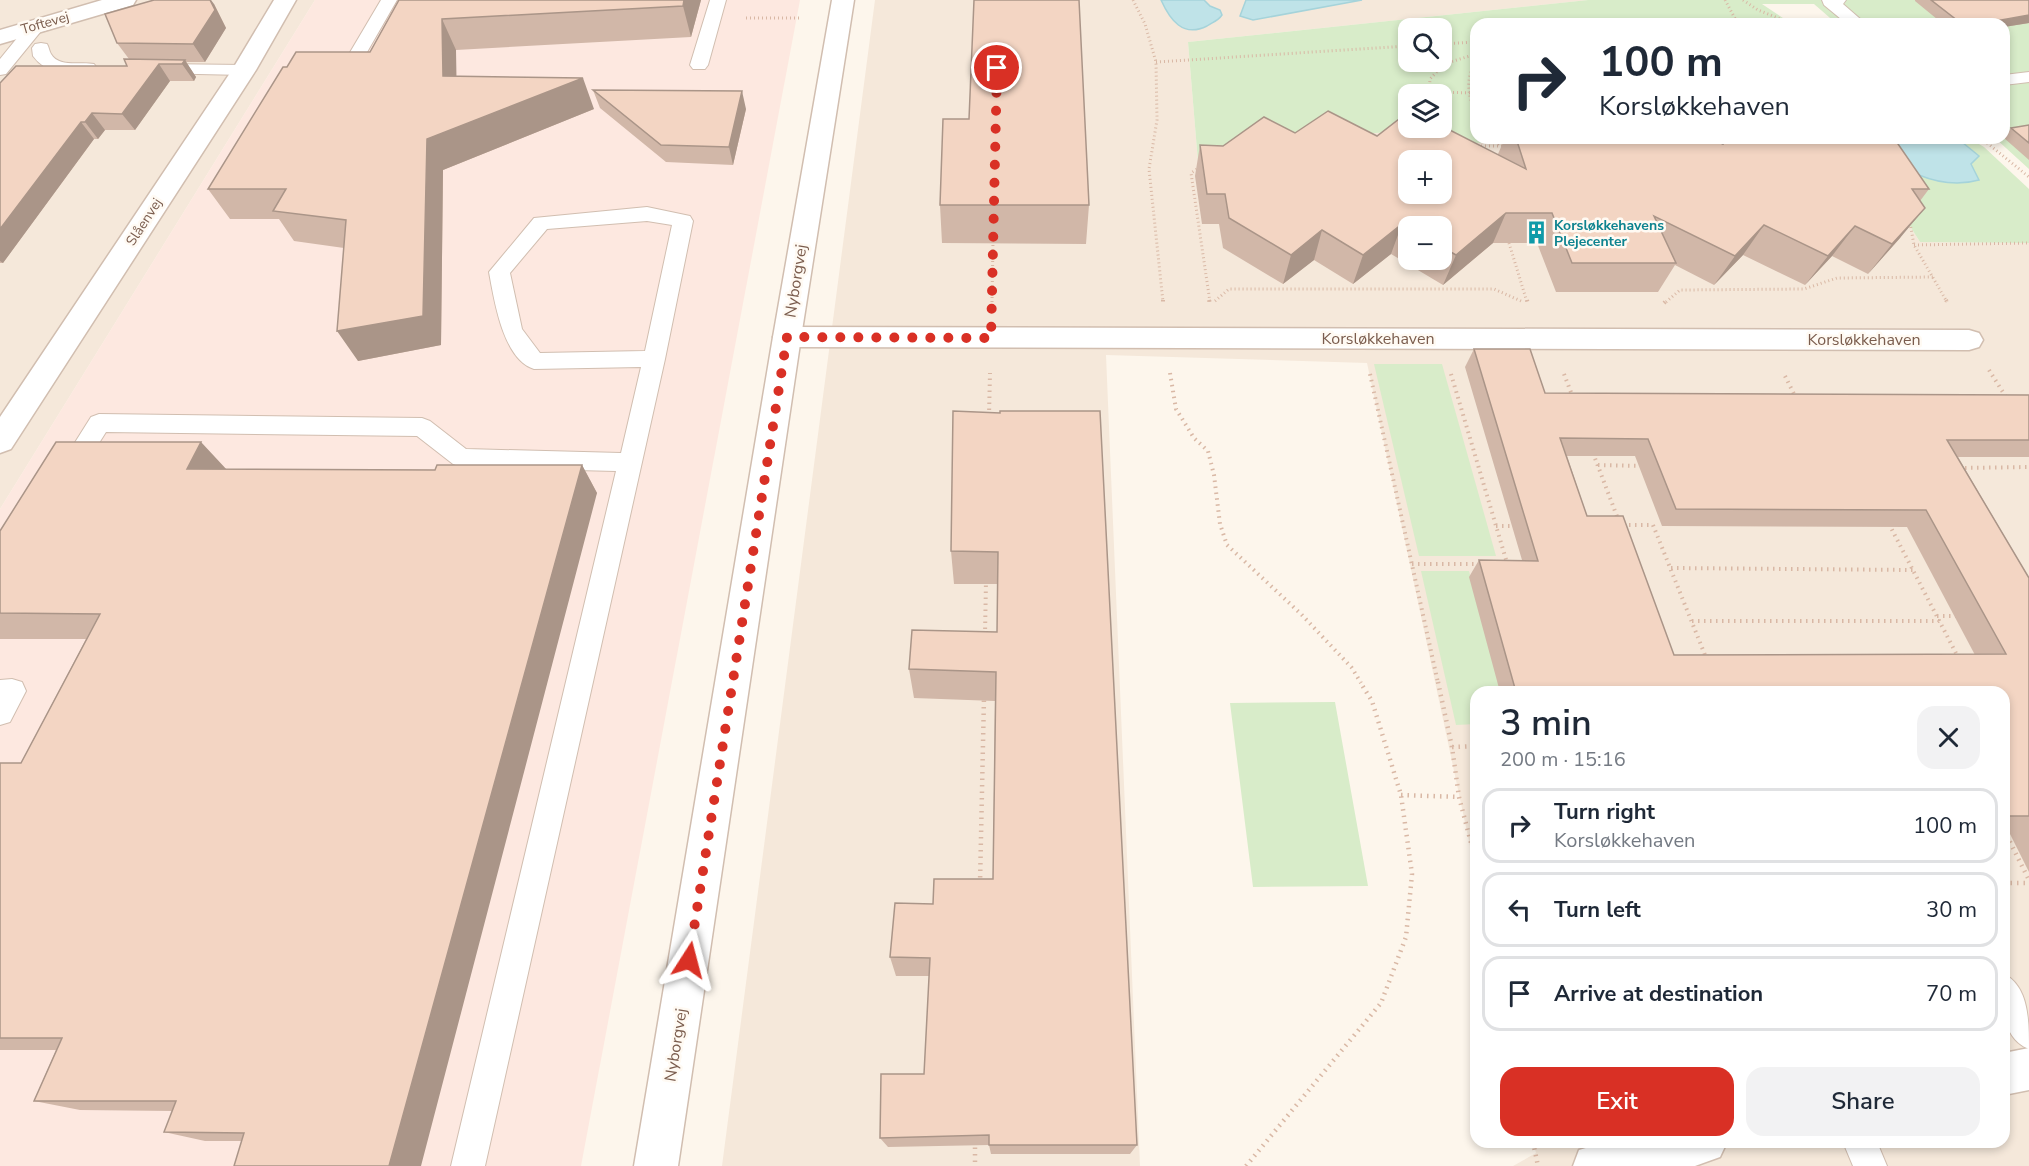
<!DOCTYPE html>
<html lang="en">
<head>
<meta charset="utf-8">
<style>
  body { margin:0; font-family:"Nunito Sans",sans-serif; background:#f2f2f3; color:#1f2937; height:100vh; display:flex; flex-direction:column; font-size:22px; white-space:nowrap }
  * { box-sizing:border-box; margin:0 }
  p { font-size:20px; color:#747a83 }
  .icon { flex:none; width:33px; height:33px; fill:none; stroke:currentColor; stroke-width:2; stroke-linecap:round; stroke-linejoin:round }
  .map { position:relative; flex:1; overflow:hidden }
  .sheet { position:absolute; left:1470px; top:686px; width:540px; height:462px; display:flex; flex-direction:column; background:#fff; border-radius:18px; box-shadow:0 3px 9px #0003 }
  .sheet>* { flex:none }
  .banner { position:absolute; left:1470px; top:18px; width:540px; height:126px; border-radius:18px; box-shadow:0 3px 9px #0003; background:#fff; color:#1f2937; overflow:hidden }
  .fabs { position:absolute; left:1398px; top:18px; display:grid; gap:12px }
  .fabs a { display:grid; place-items:center; width:54px; height:54px; border-radius:12px; background:#fff; box-shadow:0 3px 9px #0003; font-size:30px }
  .pin { position:absolute; display:grid; place-items:center; width:51px; height:51px; color:#fff; margin:-26px; border:3px solid #fff; border-radius:50%; box-shadow:0 2px 6px #0007 }
  .me { position:absolute; width:66px; margin:-33px; rotate:9deg; stroke-linejoin:round; filter:drop-shadow(0 0 4px #0008) }
  .turn { display:flex; align-items:center; gap:21px; height:126px; padding:0 30px; font-size:27px }
  .turn .icon { width:78px; height:78px; stroke-width:2.5 }
  .turn b { display:block; font-size:42px; line-height:51px }
  .round { display:grid; place-items:center; flex:none; width:63px; height:63px; border-radius:18px; background:#f2f2f3 }
  .summary { display:flex; align-items:center; justify-content:space-between; height:102px; padding:0 30px }
  h1 { font-size:36px; font-weight:600; line-height:45px }
  .cta { display:flex; gap:12px; margin-top:auto; padding:12px 30px }
  .cta a { flex:1; height:69px; border-radius:18px; background:#d93025; color:#fff; font-size:24px; font-weight:600; line-height:69px; text-align:center }
  .cta a+a { background:#f2f2f3; color:#1f2937 }
  ul { padding:0; list-style:none }
  li { display:flex; align-items:center; gap:18px; height:75px; margin:0 12px 9px; padding:0 18px; border:3px solid #e0e1e3; border-radius:18px }
  li div { flex:1 }
  li b { display:block; font-size:22px }
  li em { font-style:normal }
  .map>svg:first-child { display:block }
</style>
</head>
<body>
<div class="map">
<svg width="2029" height="1166" viewBox="0 0 2029 1166">
  <rect width="100%" height="100%" fill="#fdf6ec"/>
  <path fill="#f5e8da" fill-rule="evenodd" d="M 0,0 L 315,0 L 0,509 Z
    M 875,0 L 1588,0 L 1188,42 L 1198,162 L 1239,140 L 1433,130 L 1473,143 L 1656,138 L 1820,138 L 1869,161 L 1920,242 L 2029,243 L 2029,1166 L 1513,1166 L 1536,1153 L 1533,1142 L 2004,1142 L 2004,692 L 1476,692 L 1476,874 L 1367,363 L 1106,355 L 1140,1166 L 722,1166 ZM 1408,160 L 1442,160 L 1442,194 L 1408,194 ZM 1408,226 L 1442,226 L 1442,260 L 1408,260 Z"/>
  <path fill="#fde8e0" d="M 315,0 L 800,0 L 581,1166 L 0,1166 L 0,509 Z"/>
  <path fill="#d8ecc9" fill-rule="evenodd" d="M 1588,0 L 2029,0 L 2029,169 L 1995,138 L 2004,138 L 2004,24 L 1837,24 L 1814,4 L 1762,4 L 1792,24 L 1476,24 L 1476,138 L 1656,138 L 1473,143 L 1433,130 L 1239,140 L 1198,162 L 1188,42 ZM 1408,28 L 1442,28 L 1442,62 L 1408,62 ZM 1408,94 L 1442,94 L 1442,128 L 1408,128 Z
    M 1820,138 L 1969,138 L 1984,147 L 2029,189 L 2029,243 L 1920,242 L 1869,161 Z
    M 1374,364 L 1442,364 L 1496,556 L 1419,556 Z
    M 1421,571 L 1469,571 L 1501,691 L 1476,692 L 1476,724 L 1456,725 Z
    M 1335,702 L 1368,886 L 1253,887 L 1230,703 Z"/>
  <path fill="#bfe3e8" stroke="#a5d3da" stroke-width="1.5" d="M 1161,0 L 1204,0 L 1210,6 L 1220,10 L 1222,15 C 1218,21 1213,22 1207,26 C 1183,38 1170,20 1161,0 Z
    M 1246,0 L 1362,0 L 1253,20 L 1240,16 Z
    M 1856,138 L 1957,138 L 1979,156 L 1971,164 L 1979,180 C 1933,193 1892,162 1856,138 Z"/>
  <g fill="none" stroke-linecap="round" stroke-linejoin="round">
    <defs>
      <path id="service" d="M 381,0 L 397,0 L 351,80 L 339,80 L 336,76 Z
        M 710,0 L 726,0 L 708,65 L 705,69 L 693,69 L 690,65 Z
        M 1822,0 L 1846,0 L 1843,4 L 1866,24 L 1847,24 L 1824,5 Z
        M 37,20 L 43,21 L 46,25 L 6,74 L 0,75 L 0,59 L 31,21 Z
        M 41,43 L 47,44 C 49,47 49,51 51,54 C 59,68 81,61 94,64 L 97,68 L 94,72 C 72,77 47,75 33,56 L 32,48 L 35,44 Z
        M 158,64 L 244,65 L 250,66 L 253,70 L 250,74 L 244,75 L 152,73 L 149,69 L 152,65 Z
        M 2029,72 L 2029,82 L 2004,85 L 2004,75 Z
        M 647,207 L 690,216 L 693,221 L 665,359 L 485,1166 L 451,1166 L 616,471 L 461,467 L 453,464 L 417,436 L 106,432 L 77,478 L 69,480 L 61,478 L 57,471 L 91,417 L 99,414 L 422,418 L 430,421 L 466,449 L 621,453 L 641,367 L 534,369 C 503,360 494,299 489,272 L 534,218 ZM 647,221 L 672,225 L 645,351 L 540,353 L 522,329 L 510,273 L 547,229 Z
        M 12,679 L 22,682 L 26,691 L 10,722 L 0,725 L 0,680 Z
        M 2004,974 C 2029,987 2029,1021 2029,1049 C 1999,1037 2004,1002 2004,974 Z
        M 1843,1142 L 1877,1142 L 1887,1166 L 1853,1166 Z"/>
      <path id="minor" d="M 102,0 L 136,0 L 133,5 L 0,44 L 0,30 Z
        M 274,0 L 296,0 L 256,70 L 11,449 L 0,453 L 0,417 L 232,70 Z
        M 787,327 L 1969,330 L 1979,333 L 1983,340 L 1979,347 L 1969,350 L 787,347 L 777,344 L 773,337 L 777,330 Z
        M 2029,1048 L 2029,1090 L 2004,1095 L 2004,1053 Z
        M 1606,1142 L 1727,1142 L 1720,1157 L 1695,1166 L 1573,1166 L 1579,1150 Z"/>
      <path id="tertiary" d="M 832,0 L 854,0 L 801,337 L 678,1166 L 634,1166 L 773,337 Z"/>
    </defs>
    <use href="#service" stroke="#d1beb0" stroke-width="2"/>
    <use href="#minor" stroke="#d1beb0" stroke-width="3"/>
    <use href="#tertiary" stroke="#d1beb0" stroke-width="3"/>
    <path stroke="#d9b8a5" stroke-width="3" stroke-dasharray="1 3" stroke-linecap="butt" d="M 1133,0 L 1145,24 L 1156,62 L 1157,120 L 1149,169 L 1163,302
      M 1725,0 L 1738,24
      M 1743,0 L 1758,10 L 1793,24
      M 746,18 L 802,18
      M 1442,44 L 1476,42
      M 1476,61 C 1465,79 1468,96 1476,115
      M 1156,62 L 1408,46
      M 1429,92 L 1476,93
      M 1429,94 L 1430,79 L 1444,64 L 1476,54
      M 1493,138 L 1500,145
      M 1981,138 L 2029,177
      M 1477,146 L 1505,146
      M 1200,167 L 1191,173 L 1210,302
      M 1910,223 L 1914,245 L 1947,302
      M 1509,243 L 1527,302
      M 1914,245 L 2029,243
      M 1215,301 L 1229,289 L 1494,289 L 1521,301
      M 992,302 L 993,241
      M 1666,302 L 1680,290 L 1804,289 L 1837,278 L 1933,277"/>
    <path stroke="#d9b8a5" stroke-width="4" stroke-dasharray="1.5 4.5" stroke-linecap="butt" d="M 1163,300 L 1163,303
      M 1209,300 L 1210,304
      M 1527,300 L 1528,305
      M 1946,300 L 1949,305
      M 1664,303 L 1667,300
      M 1989,370 L 2006,397
      M 1170,373 L 1176,409 L 1194,438 L 1208,451 L 1214,475 L 1220,524 L 1227,545 L 1301,614 L 1352,668 L 1361,683
      M 1370,374 L 1438,683
      M 1451,374 L 1507,563
      M 1564,374 L 1572,395
      M 1785,376 L 1795,396
      M 989,416 L 990,373
      M 1593,453 L 1618,519
      M 1598,465 L 1643,466
      M 1959,468 L 2029,467
      M 1889,524 L 1959,659
      M 1623,525 L 1653,525 L 1707,660
      M 1496,526 L 1516,526
      M 1412,564 L 1481,564
      M 1671,568 L 1913,570
      M 1937,616 L 1959,616
      M 1692,621 L 1940,621
      M 985,635 L 986,580"/>
    <path stroke="#d9b8a5" stroke-width="4.5" stroke-dasharray="1.5 5" stroke-linecap="butt" d="M 1438,682 L 1452,747 L 1459,797 L 1476,862
      M 1452,747 L 1476,746
      M 1401,795 L 1459,797
      M 2004,830 L 2029,880
      M 2004,883 L 2029,883
      M 980,884 L 984,697
      M 975,1141 L 975,1166
      M 1533,1142 L 1538,1166
      M 1246,1166 L 1381,1003 L 1406,937 L 1412,874 L 1401,795 L 1372,701 L 1360,682"/>
    <use href="#service" fill="#fff" fill-rule="evenodd"/>
    <use href="#minor" fill="#fff" fill-rule="evenodd"/>
    <use href="#tertiary" fill="#fff" fill-rule="evenodd"/>
  </g>
  <path fill="#d1b7a8" fill-rule="evenodd" d="M 399,0 L 701,0 L 691,37 L 456,50 L 456,76 L 594,109 L 443,170 L 441,345 L 358,361 L 344,248 L 294,241 L 279,219 L 230,219 L 208,189 L 287,67 L 370,52 Z
    M 1915,0 L 2029,0 L 2029,23 L 2004,27 L 2004,24 L 1943,24 L 1915,1 Z
    M 214,4 L 226,28 L 205,62 L 186,62 L 196,77 L 194,81 L 170,81 L 135,130 L 105,130 L 98,139 L 94,139 L 3,263 L 0,263 L 0,83 L 127,66 L 129,59 L 117,43 Z
    M 593,90 L 746,109 L 733,165 L 666,162 L 600,108 Z
    M 2029,125 L 2029,160 L 2004,138 L 2004,136 L 2011,128 Z
    M 1295,133 L 1377,136 L 1498,155 L 1498,154 L 1505,138 L 1709,138 L 1723,144 L 1929,189 L 1920,201 L 1900,238 L 1868,274 L 1832,256 L 1805,285 L 1743,255 L 1714,285 L 1675,265 L 1658,292 L 1556,292 L 1537,243 L 1493,243 L 1443,285 L 1391,254 L 1353,284 L 1314,260 L 1283,284 L 1223,248 L 1219,224 L 1202,224 L 1195,176 L 1200,145 L 1223,146 ZM 1408,226 L 1442,226 L 1442,260 L 1408,260 Z
    M 940,205 L 1089,205 L 1086,244 L 942,243 Z
    M 1474,349 L 1545,393 L 2029,395 L 2029,457 L 1958,457 L 2029,578 L 2029,872 L 2007,828 L 2004,828 L 2004,692 L 1500,692 L 1469,577 L 1479,560 L 1522,560 L 1465,367 ZM 1567,456 L 1635,456 L 1662,526 L 1907,527 L 1975,655 L 1674,655 L 1587,516 Z
    M 1000,413 L 1137,1145 L 1130,1154 L 991,1154 L 989,1145 L 888,1147 L 880,1138 L 924,1074 L 929,976 L 896,976 L 890,957 L 933,904 L 993,879 L 995,701 L 914,698 L 909,669 L 997,632 L 997,584 L 954,584 L 951,551 Z
    M 582,465 L 597,493 L 241,1141 L 205,1141 L 164,1132 L 173,1111 L 80,1110 L 34,1101 L 56,1050 L 0,1050 L 0,763 L 21,763 L 86,639 L 0,639 L 0,531 L 226,469 L 435,470 Z"/>
  <path fill="#aa9588" d="M 210,0 L 211,0 L 214,4 L 226,28 L 205,62 L 193,44 Z
    M 684,0 L 701,0 L 691,37 L 683,6 Z
    M 2029,15 L 2029,23 L 2004,27 L 2004,24 L 1979,24 Z
    M 442,19 L 456,50 L 457,107 L 443,76 Z
    M 185,60 L 196,77 L 194,81 L 182,64 Z
    M 159,64 L 170,81 L 135,130 L 122,114 Z
    M 583,78 L 594,109 L 443,170 L 441,345 L 358,361 L 337,331 L 427,139 Z
    M 742,91 L 746,109 L 733,165 L 729,147 Z
    M 92,113 L 105,130 L 98,139 L 85,122 Z
    M 81,122 L 94,139 L 3,263 L 0,261 L 0,229 Z
    M 1925,208 L 1900,238 L 1868,274 L 1892,244 Z
    M 1506,213 L 1493,243 L 1443,285 L 1456,255 Z
    M 1402,224 L 1391,254 L 1353,284 L 1363,255 Z
    M 1764,225 L 1743,255 L 1714,285 L 1735,256 Z
    M 1855,226 L 1832,256 L 1805,285 L 1828,256 Z
    M 1322,230 L 1314,260 L 1283,284 L 1291,255 Z
    M 201,442 L 228,471 L 187,469 Z
    M 582,465 L 597,493 L 421,1166 L 389,1166 Z"/>
  <path fill="#f3d5c3" stroke="#aa9588" stroke-width="1.5" fill-rule="evenodd" d="M 154,0 L 210,0 L 215,10 L 193,44 L 117,43 L 105,14 Z
    M 399,0 L 684,0 L 683,6 L 442,19 L 443,76 L 583,78 L 427,139 L 423,316 L 337,331 L 346,220 L 273,211 L 286,189 L 208,189 L 283,67 L 287,67 L 296,52 L 370,52 Z
    M 974,0 L 1079,0 L 1089,205 L 940,205 L 943,119 L 969,119 Z
    M 1931,0 L 2029,0 L 2029,15 L 1979,24 L 1962,24 Z
    M 124,59 L 185,60 L 182,64 L 159,64 L 122,114 L 92,113 L 85,122 L 81,122 L 0,229 L 0,83 L 16,66 L 127,66 Z
    M 593,90 L 742,91 L 729,147 L 661,145 Z
    M 1328,111 L 1377,136 L 1408,112 L 1408,128 L 1442,128 L 1442,126 L 1526,169 L 1516,138 L 1709,138 L 1723,144 L 1728,138 L 1869,138 L 1874,140 L 1896,141 L 1929,189 L 1912,189 L 1925,208 L 1892,244 L 1855,226 L 1828,256 L 1764,225 L 1735,256 L 1654,216 L 1676,263 L 1572,263 L 1552,213 L 1506,213 L 1456,255 L 1442,247 L 1442,226 L 1408,226 L 1408,228 L 1402,224 L 1363,255 L 1322,230 L 1291,255 L 1229,218 L 1225,194 L 1207,194 L 1200,145 L 1223,146 L 1264,117 L 1295,133 ZM 1408,160 L 1442,160 L 1442,194 L 1408,194 Z
    M 2029,125 L 2029,143 L 2011,128 Z
    M 1474,349 L 1530,349 L 1545,393 L 2029,395 L 2029,440 L 1947,440 L 2029,578 L 2029,816 L 2004,816 L 2004,692 L 1516,692 L 1479,560 L 1538,561 ZM 1560,438 L 1648,439 L 1676,509 L 1926,510 L 2006,654 L 1674,655 L 1623,516 L 1587,516 Z
    M 953,411 L 1000,413 L 1000,411 L 1100,411 L 1137,1145 L 989,1145 L 989,1135 L 880,1138 L 881,1074 L 924,1074 L 930,958 L 890,957 L 895,903 L 933,904 L 934,879 L 993,879 L 996,672 L 909,669 L 912,630 L 997,632 L 998,552 L 951,551 Z
    M 56,442 L 201,442 L 187,469 L 435,470 L 437,465 L 582,465 L 389,1166 L 234,1166 L 244,1133 L 164,1132 L 176,1101 L 34,1101 L 62,1038 L 0,1038 L 0,763 L 21,763 L 100,614 L 0,613 L 0,531 Z"/>
  <g fill="none" stroke-linecap="round" stroke-linejoin="round">
    <path stroke="#d93025" stroke-width="10" stroke-dasharray="0 18" d="M 689,960 L 787,337 L 991,338 L 997,68"/>
  </g>
  <defs>
    <symbol id="building-bare" viewBox="-9 -9 18 18"><path d="M-4-6H4V6H1V3H-1V6H-4ZM-2.5-4.3h1.7v1.8h-1.7ZM.8-4.3h1.7v1.8H.8ZM-2.5-1h1.7V.8h-1.7ZM.8-1h1.7V.8H.8Z" fill="#0f9aa8" stroke="#fffaf3" stroke-width="2.5" paint-order="stroke"/></symbol>
  </defs>
  <g fill-rule="evenodd">
    <use href="#building-bare" x="1520" y="216" width="33" height="33"/>
  </g>
  <g text-anchor="middle" dominant-baseline="central" stroke-width="5" stroke-linejoin="round" paint-order="stroke">
    <g font-size="14" fill="#7a5c4d" stroke="#fffaf3">
      <text transform="translate(45 23) rotate(-16)">Toftevej</text>
      <text transform="translate(144 222) rotate(-57)">Slåenvej</text>
    </g>
    <g font-size="14" font-weight="bold" fill="#0d838f" stroke="#fffaf3" text-anchor="start">
      <text x="1554" y="225">Korsløkkehavens<tspan x="1554" dy="16">Plejecenter</tspan></text>
    </g>
    <g font-size="16" fill="#7a5c4d" stroke="#fffaf3">
      <text transform="translate(796 281) rotate(-81)">Nyborgvej</text>
      <text x="1378" y="339">Korsløkkehaven</text>
      <text x="1864" y="340">Korsløkkehaven</text>
      <text transform="translate(676 1045) rotate(-81)">Nyborgvej</text>
    </g>
  </g>
</svg>
<div class="fabs">
<a><svg class="icon" aria-label="search" viewBox="0 0 24 24"><circle cx="10" cy="10" r="6"/><path d="M15 15l6 6"/></svg></a>
<a><svg class="icon" aria-label="layers" viewBox="0 0 24 24"><path d="M12 4l9 5-9 5-9-5zM3 14l9 5 9-5"/></svg></a>
<a>+</a>
<a>−</a>
</div>
<div class="pin" style="left:997px;top:68px;background:#d93025"><svg class="icon" aria-label="arrive" viewBox="0 0 24 24"><path d="M6 21V4h12l-3 4 3 4H6"/></svg></div>
<svg class="me" style="left:689px;top:960px" viewBox="-20 -20 40 40"><path d="M0-17L14 15 0 8-14 15z" fill="#d93025" stroke="#fff" stroke-width="4"/></svg>
<div class="banner">
<div class="turn"><svg class="icon" aria-label="right" viewBox="0 0 24 24"><path d="M7 20v-9h11M14 6l5 5-5 5"/></svg><div><b>100 m</b>Korsløkkehaven</div></div>
</div>
<section class="sheet">
<div class="summary"><div><h1>3 min</h1><p>200 m · 15:16</p></div><a class="round"><svg class="icon" aria-label="close" viewBox="0 0 24 24"><path d="M6 6l12 12M18 6L6 18"/></svg></a></div>
<ul>
<li><svg class="icon" aria-label="right" viewBox="0 0 24 24"><path d="M7 20v-9h11M14 6l5 5-5 5"/></svg><div><b>Turn right</b><p>Korsløkkehaven</p></div><em>100 m</em></li>
<li><svg class="icon" aria-label="left" viewBox="0 0 24 24"><path d="M17 20v-9H6M10 6l-5 5 5 5"/></svg><div><b>Turn left</b></div><em>30 m</em></li>
<li><svg class="icon" aria-label="arrive" viewBox="0 0 24 24"><path d="M6 21V4h12l-3 4 3 4H6"/></svg><div><b>Arrive at destination</b></div><em>70 m</em></li>
</ul>
<div class="cta"><a>Exit</a><a>Share</a></div>
</section>
</div>
</body>
</html>
